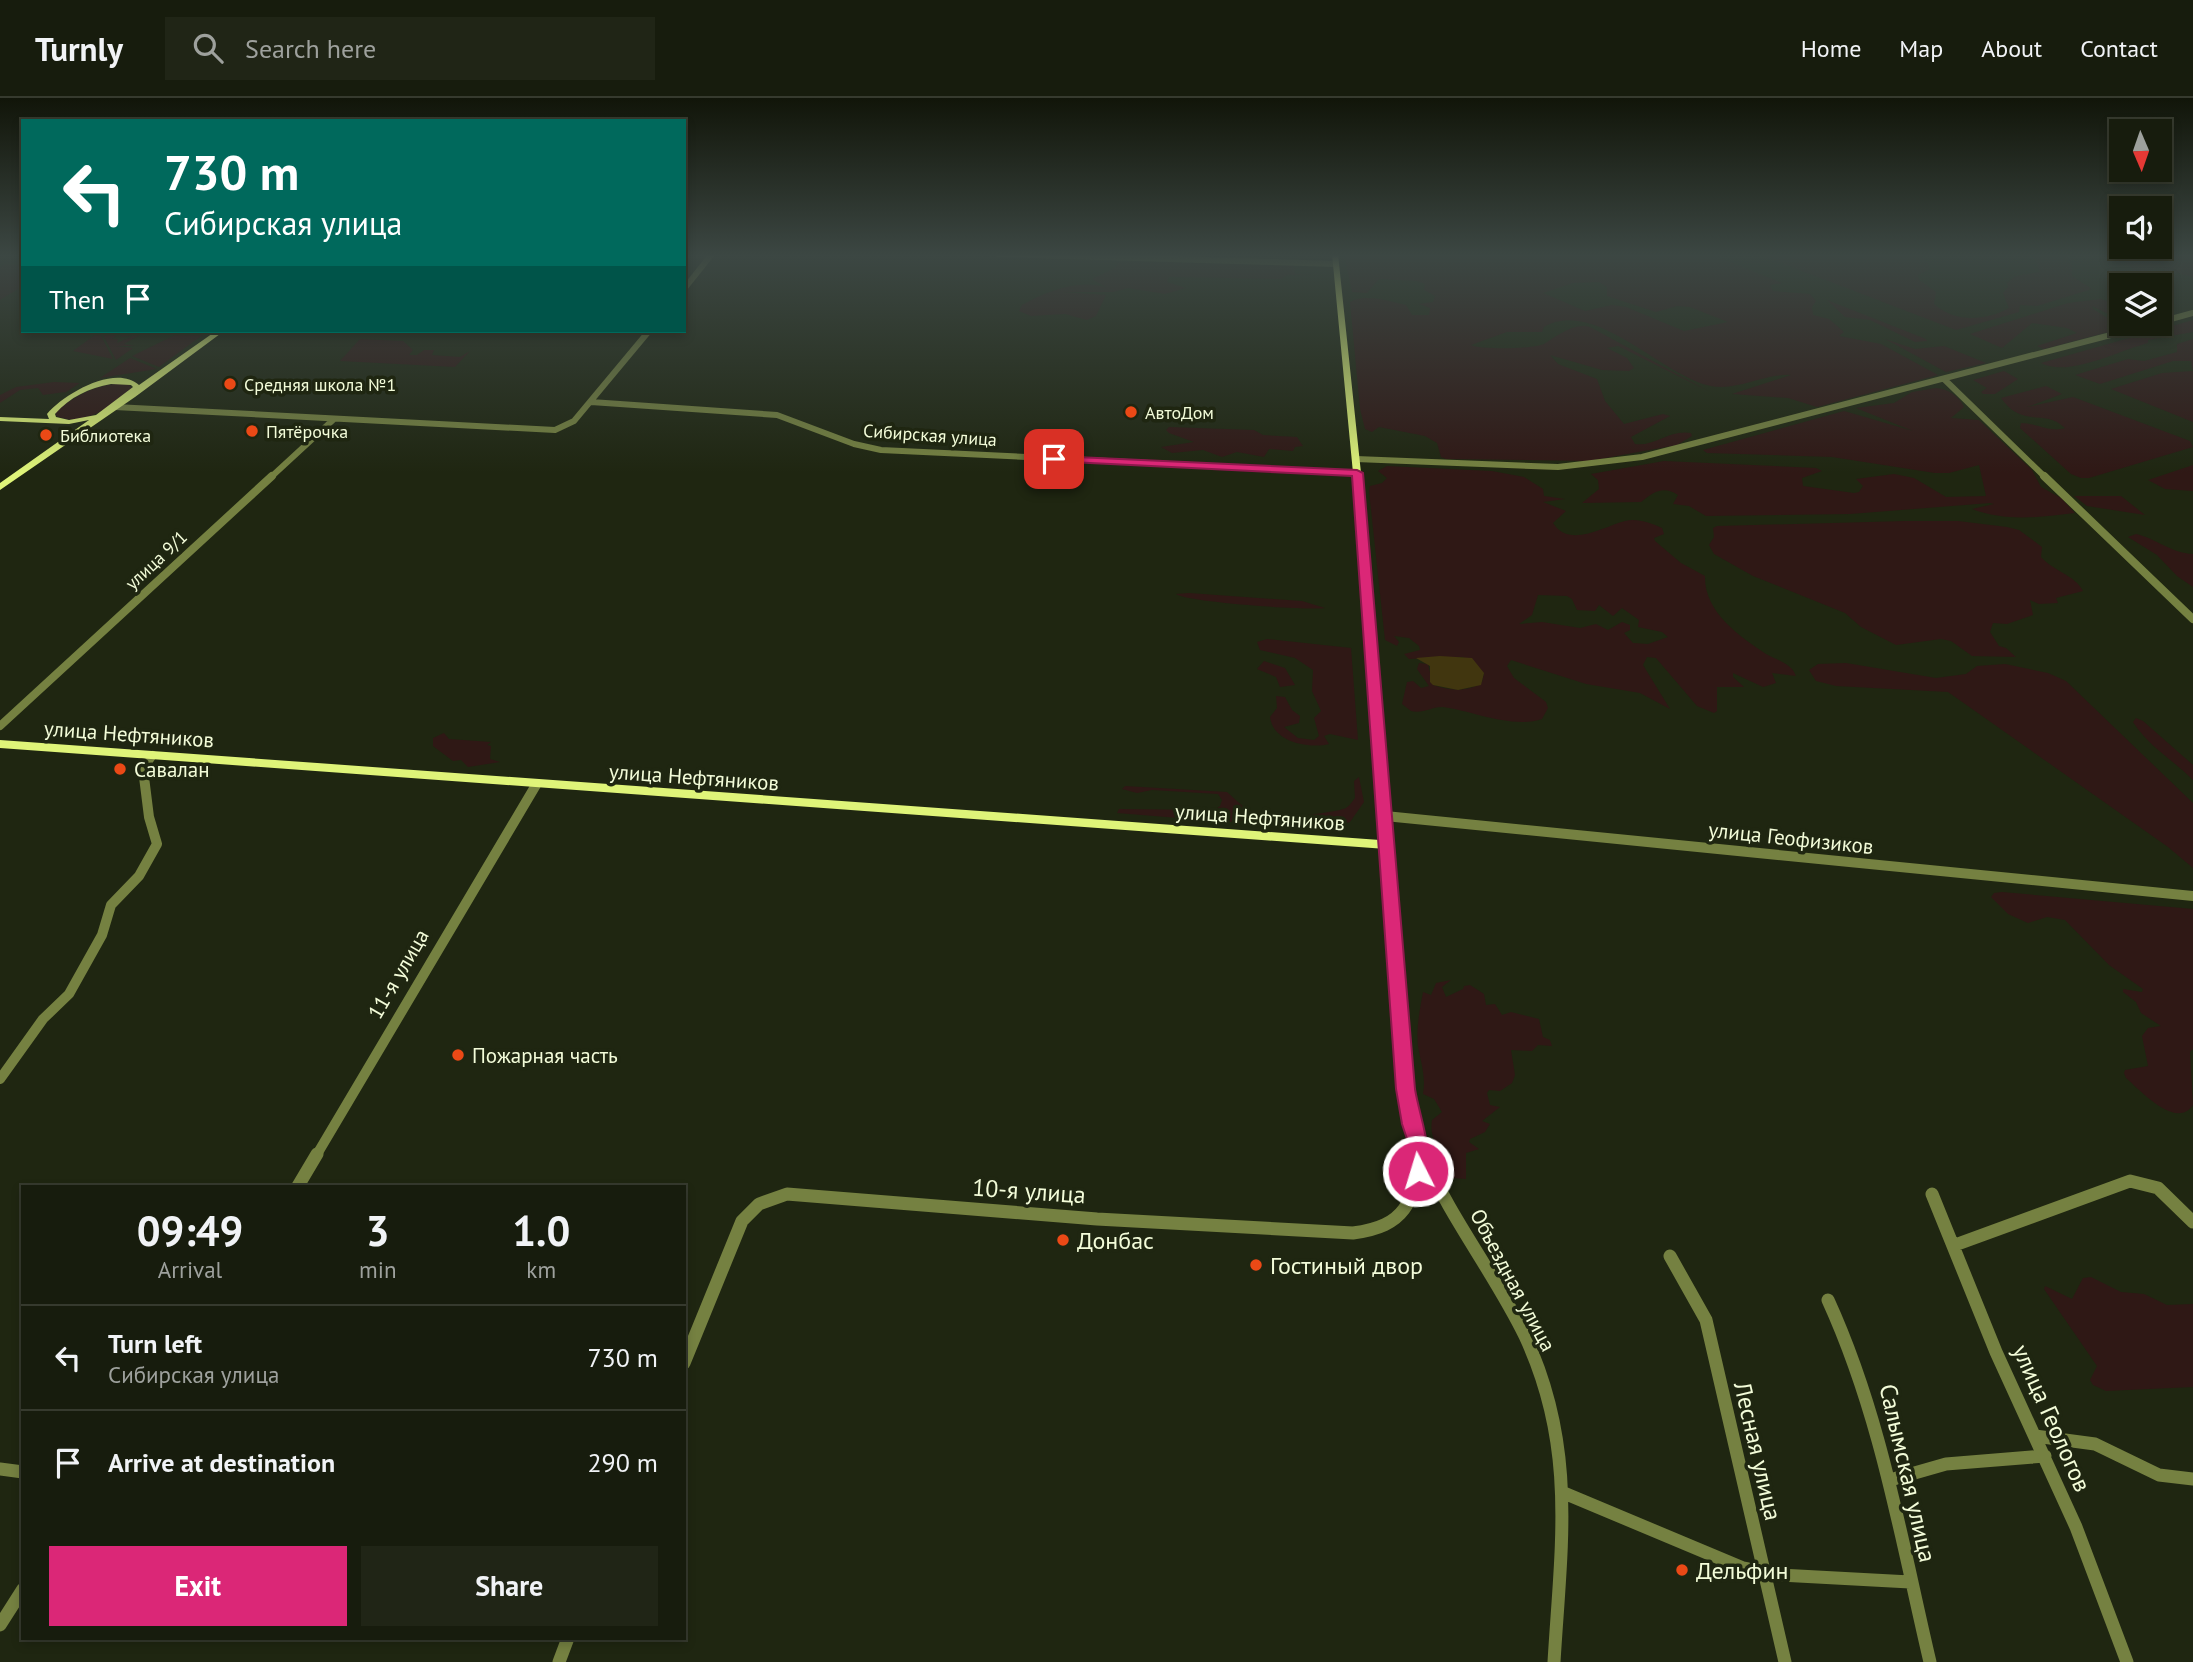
<!DOCTYPE html>
<html lang="en">
<head>
<meta charset="utf-8">
<style>
  body { margin:0; font-family:"PT Sans",sans-serif; background:#202516; color:#f1f3f6; height:100vh; display:flex; flex-direction:column; font-size:26px; white-space:nowrap }
  * { box-sizing:border-box; margin:0 }
  p { font-size:23px; color:#9ea19d }
  .icon { flex:none; width:38px; height:38px; fill:none; stroke:currentColor; stroke-width:2; stroke-linecap:round; stroke-linejoin:round }
  .map { position:relative; flex:1; overflow:hidden }
  .sheet { position:absolute; left:21px; top:1087px; width:665px; height:455px; display:flex; flex-direction:column; background:#171c0d; border-radius:0px; box-shadow:0 4px 10px #0003,0 0 0 2px #363a2e }
  .sheet>* { flex:none }
  .guide { position:absolute; left:21px; top:21px; width:665px; height:214px; border-radius:0px; box-shadow:0 4px 10px #0003,0 0 0 2px #363a2e; background:#00695c; color:#fff; overflow:hidden }
  .needle { width:46px; rotate:178deg }
  .buttons { position:absolute; left:2109px; top:21px; display:grid; gap:14px }
  .buttons a { display:grid; place-items:center; width:63px; height:63px; border-radius:0px; background:#171c0d; box-shadow:0 4px 10px #0003,0 0 0 2px #363a2e; font-size:35px }
  .pin { position:absolute; display:grid; place-items:center; width:60px; height:60px; color:#fff; margin:-30px; border-radius:14px; box-shadow:0 4px 10px #0006 }
  .me { position:absolute; width:77px; margin:-38px; rotate:355deg; stroke-linejoin:round; filter:drop-shadow(0 0 5px #0008) }
  .turn { display:flex; align-items:center; gap:24px; height:147px; padding:0 28px; font-size:32px }
  .turn .icon { width:91px; height:91px; stroke-width:2.5 }
  .turn b { display:block; font-size:49px; line-height:60px }
  .then { display:flex; align-items:center; height:66px; padding:0 28px; background:#0003; gap:14px; font-size:26px }
  .eta { display:flex; justify-content:space-evenly; align-items:center; height:119px; text-align:center }
  .eta b { font-size:42px; font-weight:600; line-height:49px }
  .primary-button { display:flex; gap:14px; margin-top:auto; padding:14px 28px }
  .primary-button a { flex:1; height:80px; border-radius:0px; background:#db2777; color:#fff; font-size:28px; font-weight:600; line-height:80px; text-align:center }
  .primary-button a+a { background:#202516; color:#f1f3f6 }
  ul { padding:0; list-style:none }
  li { display:flex; align-items:center; gap:21px; height:105px; padding:0 28px; border-top:2px solid #363a2e }
  li div { flex:1 }
  li b { display:block; font-size:26px }
  li em { font-style:normal }
  header { display:flex; align-items:center; gap:42px; box-sizing:border-box; height:98px; padding:0 35px; background:#171c0d; border-bottom:2px solid #363a2e }
  header strong { font-size:33px }
  nav { display:flex; gap:38px; margin-inline-start:auto; font-size:24px }
  .search { width:490px; height:63px; background:#202516; display:flex; align-items:center; gap:18px; box-sizing:border-box; padding:0 24px; border-radius:0px; color:#9ea19d; font-size:26px }
  .map>svg:first-child { display:block }
</style>
</head>
<body>
<header>
<strong>Turnly</strong>
<div class="search"><svg class="icon" aria-label="search" viewBox="0 0 24 24"><circle cx="10" cy="10" r="6"/><path d="M15 15l6 6"/></svg>Search here</div>
<nav><a>Home</a><a>Map</a><a>About</a><a>Contact</a></nav>
</header>
<div class="map">
<svg width="2193" height="1564" viewBox="0 0 2193 1564">
  <rect width="100%" height="100%" fill="#1f2611"/>
  <path fill="#2f1815" fill-rule="evenodd" d="M 1344,156 L 1711,156 L 1782,185 L 1770,187 L 1773,193 L 1810,196 L 1816,203 L 1812,209 L 1813,217 L 1829,221 L 1844,234 L 1839,238 L 1881,246 L 1938,277 L 1817,309 L 1788,300 L 1732,296 L 1791,277 C 1765,275 1739,293 1711,288 C 1662,278 1594,199 1544,229 L 1542,234 L 1507,234 L 1471,247 C 1480,252 1534,251 1544,246 C 1557,238 1574,224 1590,229 L 1708,293 L 1618,248 L 1607,250 L 1627,260 L 1634,270 L 1629,273 L 1602,272 L 1550,257 L 1558,266 L 1597,281 L 1605,303 L 1624,326 L 1663,316 L 1670,318 L 1631,339 L 1635,346 C 1654,349 1670,331 1691,335 L 1692,338 L 1677,347 L 1589,363 L 1446,361 L 1441,359 L 1437,345 L 1425,338 L 1379,329 L 1372,334 L 1365,331 L 1360,311 L 1350,204 C 1363,195 1390,203 1406,207 L 1412,217 L 1429,217 L 1430,210 L 1419,206 L 1433,204 L 1435,198 L 1424,192 L 1425,186 L 1417,183 L 1379,181 L 1367,195 L 1352,194 ZM 1599,184 L 1607,189 L 1607,198 L 1656,214 L 1677,208 L 1690,209 L 1728,224 L 1684,233 L 1626,209 L 1612,207 L 1585,213 L 1543,195 L 1573,185 Z
    M 1758,156 L 1917,156 L 1928,164 L 1930,171 L 1918,177 L 1919,182 L 1936,194 L 1934,206 C 1955,225 1986,223 2009,210 L 2003,195 L 2008,189 L 2007,185 L 2016,178 L 2040,174 L 2033,156 L 2067,156 L 2072,168 L 2072,178 L 2092,191 L 2037,208 L 2020,207 L 2019,214 L 1956,232 Z
    M 2104,156 L 2193,156 L 2193,179 L 2158,170 L 2140,175 L 2133,173 L 2124,161 Z
    M 1119,163 L 1294,168 L 1295,176 L 1312,177 L 1287,177 L 1281,181 L 1169,179 L 1167,184 L 1186,190 L 1165,196 L 1128,190 L 1113,194 L 1062,194 L 1106,197 L 1096,218 L 1087,222 L 1065,216 L 1031,218 L 1019,213 L 1022,207 C 1046,194 1080,180 1107,190 L 1092,181 L 1115,170 Z
    M 5,166 L 23,167 L 23,188 L 0,202 L 0,169 Z
    M 2101,201 L 2121,208 L 2121,222 L 2092,208 L 2093,211 L 2123,230 L 2044,251 L 2037,248 L 2077,235 L 2067,230 L 2032,225 L 2002,250 L 1970,236 L 2068,205 Z
    M 1827,202 L 1926,241 L 1927,243 L 1915,244 L 1870,222 L 1845,219 Z
    M 2193,222 L 2193,234 L 2148,242 L 2148,245 C 2120,252 2068,280 2041,265 Z
    M 101,233 L 113,233 L 116,238 L 112,241 L 118,241 L 117,245 L 135,237 L 122,239 L 116,233 L 145,234 L 124,246 L 135,248 L 116,248 L 133,250 L 116,262 Z
    M 190,233 L 208,233 L 159,269 L 132,258 L 175,237 Z
    M 99,234 L 113,261 L 73,253 Z
    M 360,241 L 403,243 L 413,252 L 409,257 L 417,257 L 424,252 L 434,252 L 432,257 L 460,259 L 470,253 L 455,269 L 340,263 Z
    M 1885,241 L 1915,251 L 1944,248 L 1986,265 L 1946,274 Z
    M 2193,241 L 2193,324 L 2111,291 L 2162,275 L 2193,273 L 2191,263 L 2173,263 L 2100,286 L 2075,277 L 2128,261 L 2144,263 L 2177,254 L 2177,246 Z
    M 130,260 L 157,271 L 100,280 Z
    M 2004,273 L 2018,281 L 1995,296 L 1983,296 L 1981,294 L 1987,290 L 1973,282 Z
    M 54,284 L 80,285 L 63,296 L 65,294 L 43,297 L 38,290 L 20,292 L 0,305 L 0,297 L 16,289 Z
    M 128,285 L 132,291 C 110,308 85,330 56,318 L 56,313 C 80,295 97,286 128,285 Z
    M 2046,288 L 2062,296 L 2027,309 L 2073,299 L 2190,343 L 2193,349 L 2089,380 L 2081,380 L 2071,376 L 2020,330 L 2021,325 C 2036,325 2052,335 2065,330 C 2045,310 2023,331 2001,300 Z
    M 1936,290 C 1948,291 1959,298 1964,309 L 1951,320 L 1979,322 L 2032,372 L 2041,389 L 2061,400 L 2075,415 C 2040,419 2007,424 1972,411 L 1994,406 L 1990,405 L 1850,416 L 1706,418 L 1689,408 L 1673,406 L 1678,397 C 1662,387 1653,395 1641,404 L 1582,405 L 1599,391 L 1598,382 L 1591,376 L 1664,363 L 1816,370 L 1822,373 L 1802,380 L 1803,388 L 1854,395 L 1859,394 L 1863,388 L 1856,381 L 1894,376 L 1914,380 L 1946,399 L 1986,398 L 1979,367 L 1949,375 L 1935,375 L 1832,359 L 1707,355 L 1703,352 L 1844,313 L 1913,333 L 1856,310 L 1894,305 L 1912,294 Z
    M 1169,329 L 1254,332 L 1263,337 L 1297,339 L 1303,348 L 1295,349 L 1293,353 L 1269,351 L 1264,359 L 1237,354 L 1222,359 L 1203,352 L 1172,355 L 1161,349 L 1194,344 L 1169,335 L 1166,332 Z
    M 2193,367 L 2193,393 L 2165,391 L 2148,382 Z
    M 1387,368 L 1492,373 L 1524,379 L 1543,391 L 1544,398 L 1565,401 L 1543,404 L 1566,413 L 1553,425 C 1569,451 1605,428 1625,423 C 1637,420 1651,425 1662,430 L 1664,436 L 1654,440 L 1655,443 L 1681,465 L 1705,478 C 1704,514 1739,538 1766,556 C 1777,562 1792,566 1796,578 L 1772,575 L 1776,585 L 1763,589 L 1733,575 L 1733,579 L 1744,589 L 1717,589 L 1717,613 L 1714,615 L 1697,608 L 1656,560 L 1647,559 L 1643,567 L 1670,611 L 1640,595 L 1586,586 L 1511,562 L 1507,568 L 1514,580 L 1546,604 L 1548,610 L 1542,621 C 1512,631 1473,613 1443,609 C 1433,608 1423,616 1411,613 L 1402,606 L 1407,584 L 1413,583 L 1421,590 L 1429,588 L 1417,571 L 1419,565 L 1428,566 L 1433,587 C 1448,592 1469,595 1482,584 L 1484,575 L 1463,559 L 1409,561 L 1404,556 L 1420,552 L 1419,548 L 1409,540 L 1394,538 L 1399,544 L 1397,548 L 1385,542 L 1369,393 L 1370,388 L 1382,385 L 1387,380 L 1378,373 ZM 1538,497 L 1567,498 L 1572,501 L 1577,512 L 1595,513 L 1599,507 L 1613,518 L 1622,510 L 1639,522 L 1638,529 L 1662,534 L 1668,539 L 1648,546 L 1633,545 L 1624,535 L 1630,532 L 1630,527 L 1622,524 L 1608,532 L 1596,526 L 1580,530 L 1542,524 L 1519,526 L 1532,517 Z
    M 2074,398 L 2121,398 L 2145,417 L 2087,408 Z
    M 1905,423 L 1958,423 L 2007,429 L 2019,432 L 2042,449 L 2041,459 C 2053,473 2075,477 2083,493 L 2056,500 L 2058,505 L 2039,506 L 2030,502 L 2033,517 L 2007,526 L 1993,525 L 1990,534 L 1999,548 L 2006,550 L 2016,559 L 1972,558 L 1951,543 L 1941,541 L 1896,547 L 1861,529 L 1845,515 L 1753,478 L 1714,456 L 1709,447 L 1714,439 L 1713,430 L 1717,428 Z
    M 2136,436 C 2157,441 2171,455 2193,456 L 2193,489 L 2177,478 L 2157,457 L 2128,439 Z
    M 1189,495 L 1302,503 L 1325,510 C 1312,513 1185,504 1176,496 Z
    M 1267,541 L 1351,550 L 1358,642 L 1330,636 L 1324,638 L 1329,646 C 1308,651 1273,644 1270,619 L 1277,610 L 1276,598 L 1285,599 L 1292,612 L 1300,618 L 1299,625 L 1284,629 L 1298,640 L 1314,642 L 1319,638 L 1314,620 L 1321,613 L 1312,593 L 1313,572 L 1295,560 L 1260,552 L 1257,544 Z
    M 1264,563 L 1285,570 L 1295,587 L 1280,589 L 1276,579 L 1257,571 Z
    M 1846,565 L 1936,580 L 1966,576 L 1977,568 L 2005,566 L 2048,575 L 2066,583 L 2193,705 L 2193,770 L 2168,749 L 1948,594 L 1836,588 L 1816,583 L 1809,572 L 1818,566 Z
    M 2136,620 L 2143,623 L 2193,667 L 2193,682 C 2172,661 2149,649 2133,624 Z
    M 444,635 L 449,641 L 491,644 L 487,647 L 491,648 L 490,661 L 500,664 L 468,669 L 461,662 L 453,663 L 433,648 L 433,640 Z
    M 1359,679 L 1364,704 L 1350,724 L 1333,730 L 1316,725 L 1287,729 L 1278,723 L 1281,719 C 1287,720 1336,714 1343,711 C 1348,710 1352,704 1355,700 L 1354,683 Z
    M 1125,688 L 1227,694 L 1258,722 L 1228,724 L 1117,715 L 1119,711 L 1214,712 L 1220,708 L 1222,702 L 1218,696 L 1152,692 L 1137,695 L 1122,691 Z
    M 2002,794 L 2193,811 L 2193,951 L 2190,954 L 2193,1007 C 2176,1032 2141,993 2126,980 L 2124,975 L 2125,972 L 2148,968 L 2142,938 L 2148,930 L 2161,928 L 2141,915 L 2136,904 L 2123,894 L 2123,891 L 2142,894 L 2143,891 L 2109,867 L 2065,822 L 2047,819 L 2028,825 L 2008,816 L 1991,799 L 1994,795 Z
    M 1451,882 L 1442,889 L 1446,899 L 1463,891 L 1464,888 L 1470,887 L 1484,896 L 1486,907 L 1495,906 L 1502,917 L 1511,914 L 1539,921 L 1543,939 L 1550,942 L 1552,948 L 1538,947 L 1532,953 L 1511,952 L 1515,977 L 1512,985 L 1500,993 L 1489,992 L 1487,995 L 1490,1007 L 1500,1009 L 1482,1023 L 1490,1026 L 1485,1034 L 1470,1041 L 1469,1044 L 1479,1051 L 1466,1055 L 1466,1081 L 1453,1080 C 1446,1062 1428,1043 1432,1022 L 1442,1014 L 1434,1001 L 1423,996 C 1426,978 1421,966 1418,948 C 1416,929 1420,911 1423,894 L 1431,897 L 1436,885 Z
    M 2091,1179 L 2121,1194 L 2144,1196 L 2167,1207 L 2193,1206 L 2193,1289 L 2106,1293 L 2093,1287 L 2090,1282 L 2097,1268 L 2044,1191 L 2045,1188 L 2072,1201 L 2083,1180 Z"/>
  <path fill="#41360f" d="M 1440,558 L 1472,560 L 1484,575 L 1481,587 L 1458,592 L 1433,587 L 1430,584 L 1430,568 L 1416,560 Z"/>
  <g fill="none" stroke-linecap="round" stroke-linejoin="round">
    <path stroke="#758141" stroke-width="6" d="M 998,156 L 1336,166
      M 684,191 L 712,156
      M 2160,224 L 2193,215
      M 1944,281 L 2046,380
      M 591,304 L 777,317 L 854,346 L 881,352 L 1357,375
      M 115,309 L 555,332 L 574,323 L 649,233
      M 1356,361 L 1558,369 L 1642,359 L 2153,226
      M 270,380 L 334,321"/>
    <path stroke="#758141" stroke-width="8" d="M 2044,378 L 2193,521
      M 0,628 L 272,378
      M 143,672 L 153,657"/>
    <path stroke="#758141" stroke-width="10" d="M 1385,718 L 2193,798
      M 1386,747 L 1411,1026 L 1424,1058
      M 0,981 L 43,921 L 69,896 L 102,837 L 111,807 L 139,778 L 157,746 L 149,719 L 143,671
      M 316,1058 L 536,687
      M 1420,1058 L 1421,1053"/>
    <path stroke="#758141" stroke-width="13" d="M 1423,1056 C 1450,1120 1495,1176 1525,1238 C 1577,1349 1561,1447 1554,1564
      M 298,1088 L 317,1056
      M 1932,1096 L 1996,1254 L 2076,1429 L 2127,1564
      M 1955,1147 L 2130,1083 L 2158,1090 L 2193,1124
      M 1670,1158 L 1706,1222 L 1785,1564
      M 1828,1202 C 1881,1318 1901,1441 1930,1564
      M 684,1265 L 742,1123 L 759,1106 L 787,1096 L 1097,1121 L 1353,1135 C 1406,1128 1413,1105 1421,1056
      M 2035,1338 L 2095,1346 L 2159,1377 L 2193,1381
      M 0,1371 L 23,1374
      M 1890,1382 L 1946,1366 L 2045,1358
      M 1564,1395 L 1743,1470 L 1780,1477 L 1910,1484
      M 0,1527 L 23,1491
      M 559,1564 L 568,1540"/>
    <path fill="#dff479" fill-rule="evenodd" d="M 1332,156 L 1338,156 L 1361,375 L 1392,747 L 1390,750 L 1386,751 L 0,650 L 0,642 L 1380,742 L 1353,375 Z
      M 216,233 L 224,233 L 135,299 L 0,392 L 0,385 L 89,322 L 69,326 L 0,323 L 0,319 L 49,321 L 47,316 C 64,296 115,266 139,287 ZM 111,286 L 131,287 L 133,289 L 96,317 L 69,322 L 56,319 L 55,316 C 70,299 89,290 111,286 Z"/>
  </g>
  <linearGradient id="sky" x2="0" y2="1"><stop stop-color="#111509"/><stop offset="0.42" stop-color="#3c4743"/><stop offset="1" stop-color="#3c4743" stop-opacity="0"/></linearGradient>
  <rect width="2193" height="375" fill="url(#sky)"/>
  <path fill="#db2777" stroke="#8e194d" stroke-width="2" d="M 1054,358 L 1357,372 L 1363,375 L 1415,991 C 1419,1017 1435,1056 1425,1079 L 1418,1082 L 1411,1079 L 1408,1073 L 1411,1053 L 1402,1026 L 1396,991 L 1352,378 L 1050,363 L 1049,361 Z"/>
  <g fill="#eb4916" stroke="#1f2611" stroke-width="2.5">
    <circle cx="230" cy="286" r="7"/>
    <circle cx="1131" cy="314" r="7"/>
    <circle cx="252" cy="333" r="7"/>
    <circle cx="46" cy="337" r="7"/>
    <circle cx="120" cy="671" r="7"/>
    <circle cx="458" cy="957" r="7"/>
    <circle cx="1063" cy="1142" r="7"/>
    <circle cx="1256" cy="1167" r="7"/>
    <circle cx="1682" cy="1472" r="7"/>
  </g>
  <g text-anchor="middle" dominant-baseline="central" stroke-width="7" stroke-linejoin="round" paint-order="stroke">
    <g font-size="18" fill="#f3fcd9" stroke="#1f2611" text-anchor="start">
      <text x="244" y="286">Средняя школа №1</text>
      <text x="1145" y="314">АвтоДом</text>
      <text x="266" y="333">Пятёрочка</text>
      <text x="60" y="337">Библиотека</text>
    </g>
    <g font-size="18" fill="#f3fcd9" stroke="#1f2611">
      <text transform="translate(930 337) rotate(4)">Сибирская улица</text>
      <text transform="translate(156 462) rotate(-43)">улица 9/1</text>
    </g>
    <g font-size="21" fill="#f3fcd9" stroke="#1f2611">
      <text transform="translate(129 636) rotate(4)">улица Нефтяников</text>
      <text transform="translate(694 679) rotate(4)">улица Нефтяников</text>
      <text transform="translate(1260 719) rotate(4)">улица Нефтяников</text>
      <text transform="translate(1791 740) rotate(6)">улица Геофизиков</text>
      <text transform="translate(398 876) rotate(-60)">11-я улица</text>
      <text transform="translate(1513 1182) rotate(62)">Объездная улица</text>
    </g>
    <g font-size="21" fill="#f3fcd9" stroke="#1f2611" text-anchor="start">
      <text x="134" y="671">Савалан</text>
      <text x="472" y="957">Пожарная часть</text>
    </g>
    <g font-size="24" fill="#f3fcd9" stroke="#1f2611">
      <text transform="translate(1029 1093) rotate(4)">10-я улица</text>
      <text transform="translate(2052 1320) rotate(66)">улица Геологов</text>
      <text transform="translate(1758 1353) rotate(77)">Лесная улица</text>
      <text transform="translate(1908 1375) rotate(77)">Салымская улица</text>
    </g>
    <g font-size="24" fill="#f3fcd9" stroke="#1f2611" text-anchor="start">
      <text x="1077" y="1142">Донбас</text>
      <text x="1270" y="1167">Гостиный двор</text>
      <text x="1696" y="1472">Дельфин</text>
    </g>
  </g>
</svg>
<div class="buttons">
<a><svg class="needle" viewBox="-14 -14 28 28"><path d="M0-13l5 13h-10z" fill="#e53935"/><path d="M0 13l5-13h-10z" fill="#9ea19d"/></svg></a>
<a><svg class="icon" aria-label="sound" viewBox="0 0 24 24"><path d="M4 9h4l5-4v14l-5-4H4zM17 9q2 3 0 6"/></svg></a>
<a><svg class="icon" aria-label="layers" viewBox="0 0 24 24"><path d="M12 4l9 5-9 5-9-5zM3 14l9 5 9-5"/></svg></a>
</div>
<div class="pin" style="left:1054px;top:361px;background:#d93025"><svg class="icon" aria-label="arrive" viewBox="0 0 24 24"><path d="M6 21V4h12l-3 4 3 4H6"/></svg></div>
<svg class="me" style="left:1418px;top:1073px" viewBox="-20 -20 40 40"><circle r="17" fill="#db2777" stroke="#fff" stroke-width="3"/><path d="M0-11L8 9 0 5-8 9z" fill="#fff"/></svg>
<div class="guide">
<div class="turn"><svg class="icon" aria-label="left" viewBox="0 0 24 24"><path d="M17 20v-9H6M10 6l-5 5 5 5"/></svg><div><b>730 m</b>Сибирская улица</div></div>
<div class="then">Then<svg class="icon" aria-label="arrive" viewBox="0 0 24 24"><path d="M6 21V4h12l-3 4 3 4H6"/></svg></div>
</div>
<section class="sheet">
<div class="eta">
<div><b>09:49</b><p>Arrival</p></div>
<div><b>3</b><p>min</p></div>
<div><b>1.0</b><p>km</p></div>
</div>
<ul>
<li><svg class="icon" aria-label="left" viewBox="0 0 24 24"><path d="M17 20v-9H6M10 6l-5 5 5 5"/></svg><div><b>Turn left</b><p>Сибирская улица</p></div><em>730 m</em></li>
<li><svg class="icon" aria-label="arrive" viewBox="0 0 24 24"><path d="M6 21V4h12l-3 4 3 4H6"/></svg><div><b>Arrive at destination</b></div><em>290 m</em></li>
</ul>
<div class="primary-button"><a>Exit</a><a>Share</a></div>
</section>
</div>
</body>
</html>
